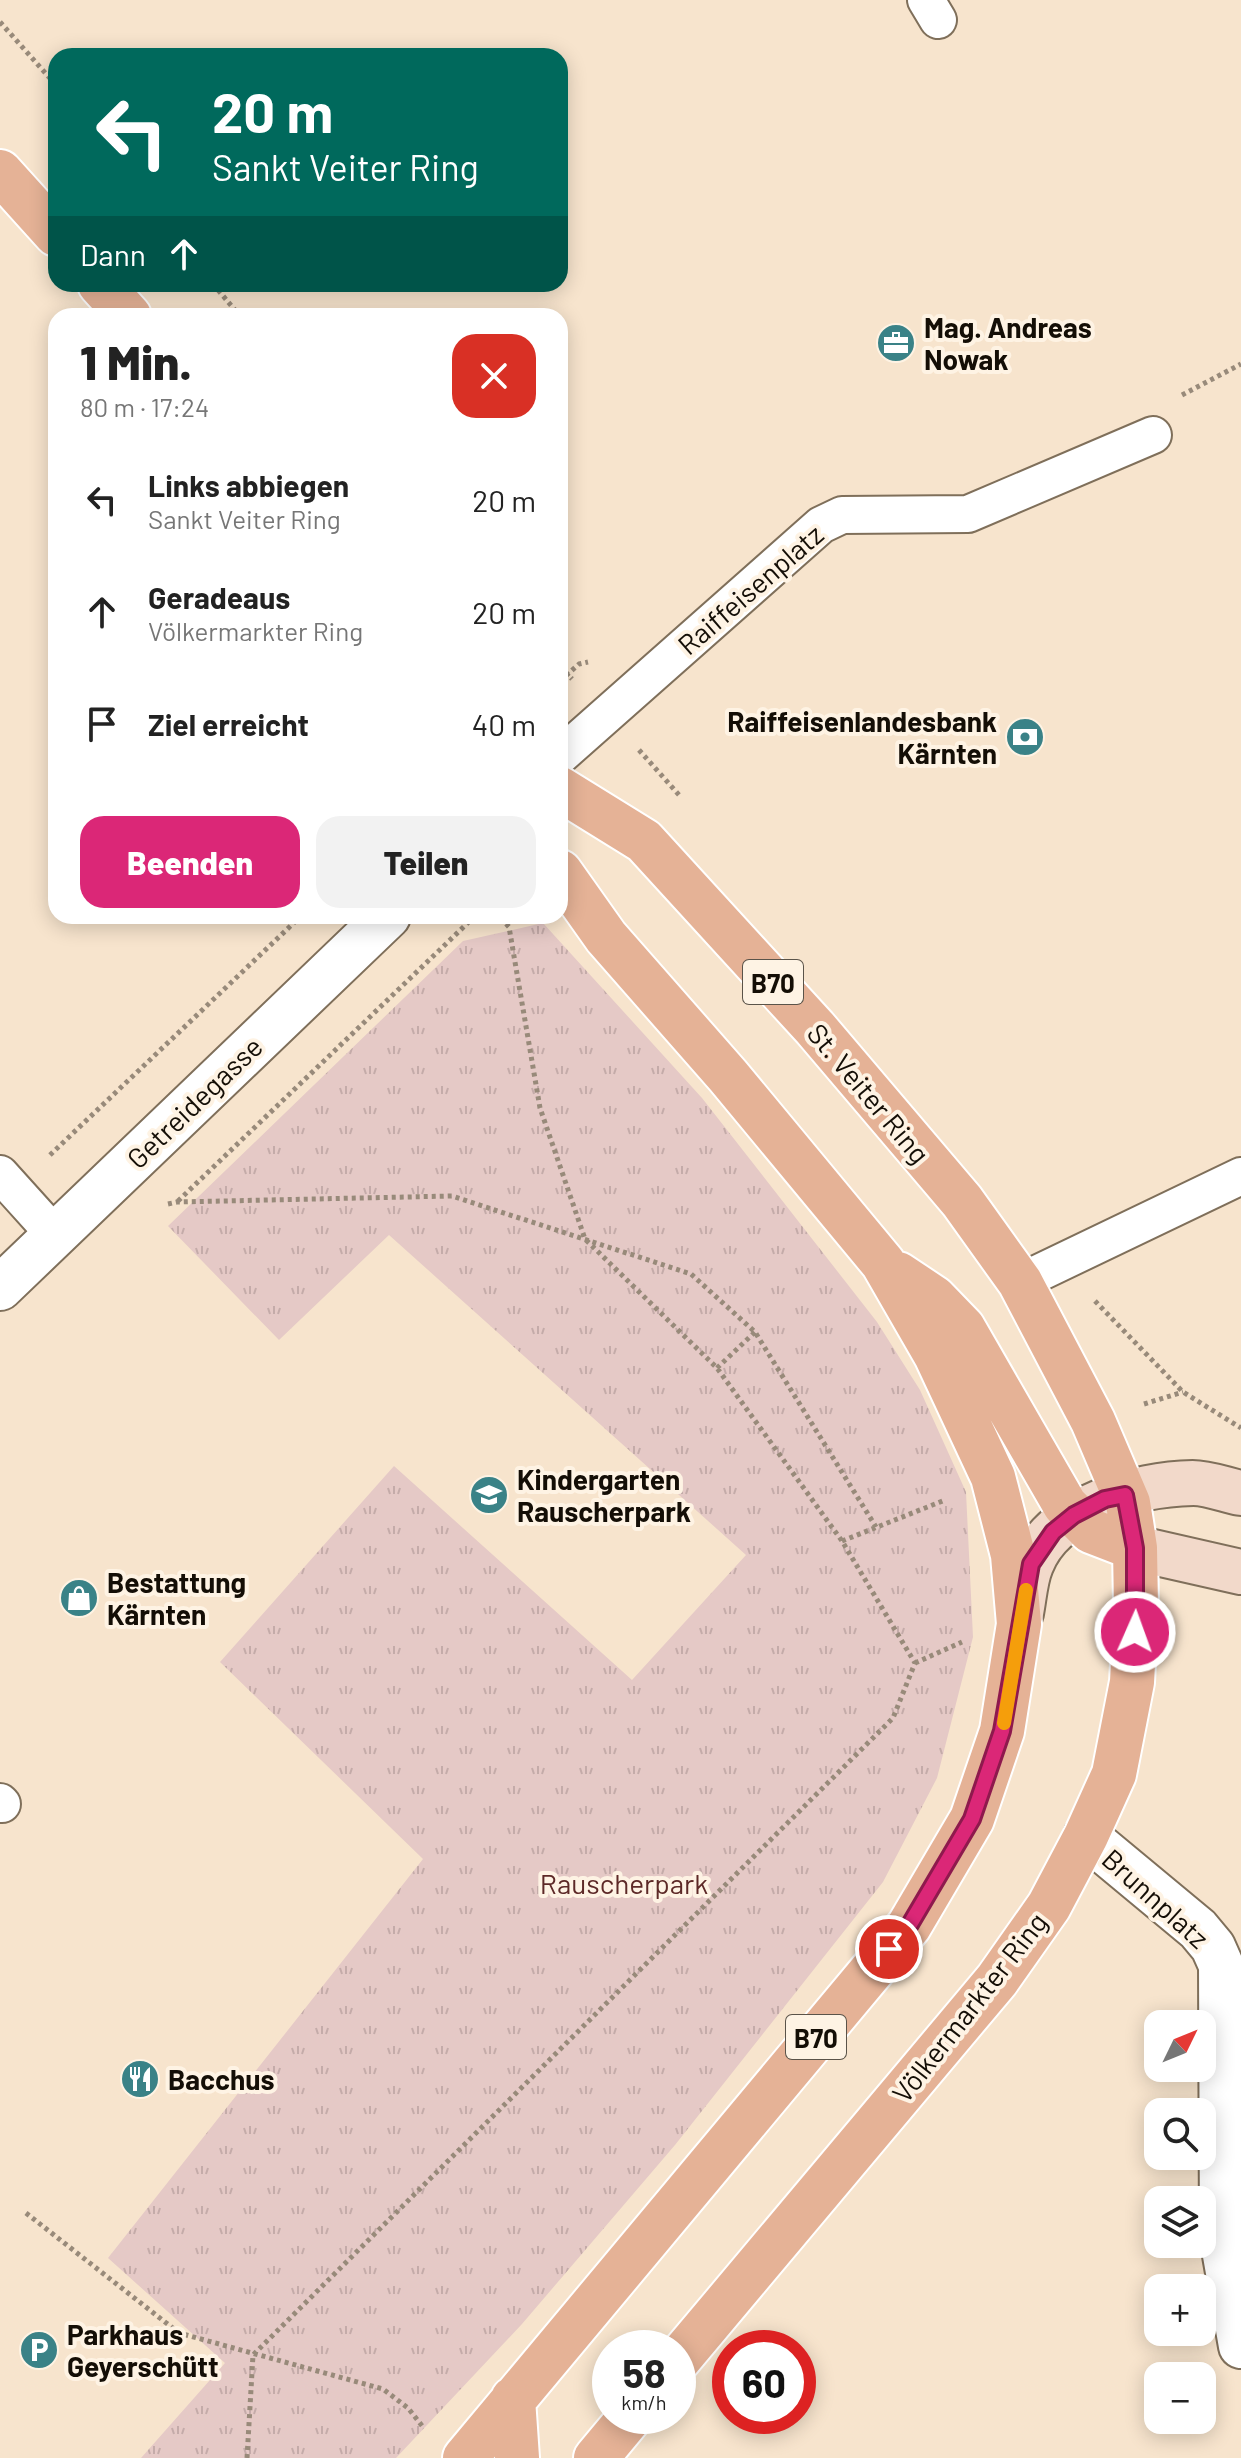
<!DOCTYPE html>
<html lang="de">
<head>
<meta charset="utf-8">
<style>
  body { margin:0; font-family:Barlow,sans-serif; background:#f2f2f2; color:#222; height:100vh; display:flex; flex-direction:column; font-size:30px; white-space:nowrap }
  * { box-sizing:border-box; margin:0 }
  p { font-size:26px; color:#767676 }
  .icon { flex:none; width:44px; height:44px; fill:none; stroke:currentColor; stroke-width:2; stroke-linecap:round; stroke-linejoin:round }
  .map { position:relative; flex:1; overflow:hidden }
  .drawer { position:absolute; left:48px; top:308px; width:520px; height:616px; display:flex; flex-direction:column; background:#fff; border-radius:24px; box-shadow:0 4px 20px #0003 }
  .drawer>* { flex:none }
  .guide { position:absolute; left:48px; top:48px; width:520px; height:244px; border-radius:24px; box-shadow:0 4px 20px #0003; background:#00695c; color:#fff; overflow:hidden }
  .needle { width:52px; rotate:47deg }
  .buttons { position:absolute; left:1144px; top:2010px; display:grid; gap:16px }
  .buttons a { display:grid; place-items:center; width:72px; height:72px; border-radius:16px; background:#fff; box-shadow:0 4px 20px #0003; font-size:40px }
  .speed { position:absolute; left:592px; top:2330px; display:flex; gap:16px; font-size:40px; font-weight:700; text-align:center }
  .speed>* { display:grid; place-content:center; width:104px; height:104px; border-radius:50%; background:#fff; box-shadow:0 4px 20px #0003; line-height:1 }
  .speed small { font-size:20px; font-weight:400 }
  .speed .limit { border:12px solid #d22; background:#fff; color:#111 }
  .pin { position:absolute; display:grid; place-items:center; width:68px; height:68px; color:#fff; margin:-34px; border:4px solid #fff; border-radius:50%; box-shadow:0 2px 8px #0007 }
  .me { position:absolute; width:88px; margin:-44px; rotate:2deg; stroke-linejoin:round; filter:drop-shadow(0 0 6px #0008) }
  .turn { display:flex; align-items:center; gap:28px; height:168px; padding:0 32px; font-size:36px }
  .turn .icon { width:104px; height:104px; stroke-width:2.5 }
  .turn b { display:block; font-size:56px; line-height:68px }
  .then { display:flex; align-items:center; height:76px; padding:0 32px; background:#0003; gap:16px; font-size:30px }
  .round { display:grid; place-items:center; flex:none; width:84px; height:84px; border-radius:24px; background:#f2f2f2 }
  .head { display:flex; align-items:center; justify-content:space-between; height:136px; padding:0 32px }
  h1 { font-size:48px; font-weight:800; line-height:60px }
  .action { display:flex; gap:16px; margin-top:auto; padding:16px 32px }
  .action a { flex:1; height:92px; border-radius:24px; background:#db2777; color:#fff; font-size:32px; font-weight:800; line-height:92px; text-align:center }
  .action a+a { background:#f2f2f2; color:#222 }
  ul { padding:0; list-style:none }
  li { display:flex; align-items:center; gap:24px; height:112px; padding:0 32px }
  li div { flex:1 }
  li b { display:block; font-size:30px }
  li em { font-style:normal }
  .map>svg:first-child { display:block }
</style>
</head>
<body>
<div class="map">
<svg width="1241" height="2458" viewBox="0 0 1241 2458">
  <defs>
    <pattern id="park-tufts" width="24" height="20" patternUnits="userSpaceOnUse" patternTransform="scale(2)"><rect width="24" height="20" fill="#e5c9c6"/><path d="M3 7l-1-3M5 7V3M7 7l1-3M15 17l-1-3M17 17v-4M19 17l1-3" fill="none" stroke="#c4aba9"/></pattern>
  </defs>
  <rect width="100%" height="100%" fill="#f7e4cd"/>
  <path fill="url(#park-tufts)" d="M 543,923 L 702,1098 L 877,1322 L 920,1390 L 966,1492 L 973,1637 L 937,1778 L 883,1882 L 675,2145 L 522,2324 L 396,2458 L 141,2458 L 225,2363 L 108,2258 L 423,1859 L 220,1662 L 394,1466 L 632,1680 L 746,1555 L 389,1235 L 279,1340 L 168,1226 L 463,941 Z"/>
  <g fill="none" stroke-linecap="round" stroke-linejoin="round">
    <defs>
      <path id="service" d="M 926,0 L 938,20
        M 560,756 L 821,525 L 842,515 L 968,514 L 1153,435
        M 0,1174 L 55,1235
        M 1020,1282 L 1241,1176
        M 0,1802 L 2,1804"/>
      <path id="minor" d="M 0,1288 L 388,916
        M 1086,1836 L 1198,1929 L 1213,1947 L 1221,1965 L 1222,2238 L 1241,2346"/>
      <path id="secondary" d="M 1135,1548 L 1241,1572
        M 1021,1613 C 1024,1598 1025,1579 1031,1565 C 1053,1507 1137,1484 1193,1483 C 1208,1483 1226,1490 1241,1493"/>
      <path id="primary" d="M 0,172 L 56,234
        M 100,284 L 129,316
        M 560,789 L 644,841 L 815,1028 L 962,1201 L 1020,1282 L 1093,1421 L 1128,1503 L 1135,1548 L 1136,1607 L 1132,1682 L 1114,1774 L 1086,1836 L 1049,1906 L 997,1980 L 678,2360
        M 898,1274 L 934,1298 L 963,1328 L 1065,1505 L 1091,1531 L 1135,1548
        M 513,2399 L 517,2458
        M 465,2458 L 909,1926 L 972,1819 L 1002,1731 L 1019,1624 L 1013,1555 L 993,1477 L 936,1355 L 883,1263 L 728,1076 L 606,937 L 560,872
        M 596,2458 L 631,2416"/>
    </defs>
    <use href="#service" stroke="#7f6f5a" stroke-width="40"/>
    <use href="#minor" stroke="#7f6f5a" stroke-width="48"/>
    <use href="#secondary" stroke="#7f6f5a" stroke-width="48"/>
    <use href="#primary" stroke="#fff" stroke-width="48"/>
    <path stroke="#988a7a" stroke-width="5" stroke-dasharray="4 4" stroke-linecap="butt" d="M 0,22 L 56,85
      M 213,284 L 240,316
      M 1182,395 L 1241,364
      M 560,666 L 572,679
      M 560,681 L 579,664 L 588,662
      M 639,750 L 680,796
      M 50,1155 L 301,916
      M 178,1201 L 475,916
      M 168,1204 L 177,1202 L 452,1196 L 691,1274 L 755,1332 L 876,1527
      M 1095,1301 L 1183,1392 L 1241,1428
      M 717,1368 L 755,1332
      M 1144,1404 L 1183,1392
      M 842,1541 L 945,1500
      M 915,1663 L 962,1642
      M 26,2213 L 179,2333 L 383,2389 L 408,2408 L 423,2427
      M 247,2458 L 253,2355 L 893,1718 L 915,1663 L 842,1541 L 717,1368 L 585,1239 L 540,1108 L 509,927 L 499,916"/>
    <use href="#service" stroke="#fff" stroke-width="36"/>
    <use href="#minor" stroke="#fff" stroke-width="44"/>
    <use href="#secondary" stroke="#f2d9ca" stroke-width="44"/>
    <use href="#primary" stroke="#e5b296" stroke-width="44"/>
  </g>
  <g fill="none" stroke-linecap="round" stroke-linejoin="round">
    <defs>
      <path id="route" d="M 889,1949 L 909,1926 L 972,1819 L 1002,1731 L 1031,1564 L 1053,1532 L 1074,1515 L 1105,1499 L 1125,1495 L 1135,1548 L 1135,1632"/>
    </defs>
    <use href="#route" stroke="#8e194d" stroke-width="20"/>
    <use href="#route" stroke="#db2777" stroke-width="14"/>
    <path stroke="#f59e0b" stroke-width="14" d="M 1004,1723 L 1026,1590"/>
  </g>
  <defs>
    <symbol id="office-disc" viewBox="-11 -11 22 22"><circle r="9.5" fill="#3a8287" stroke="#fef3e4"/><path d="M-6-3h4V-5.5h4V-3h4V5H-6ZM-1-4.5V-3h2v-1.5ZM-6 0V1H6V0Z" fill="#fff"/></symbol>
    <symbol id="bank-disc" viewBox="-11 -11 22 22"><circle r="9.5" fill="#3a8287" stroke="#fef3e4"/><path d="M-6-4H6V4H-6ZM0-2.3a2.3 2.3 0 1 0 0 4.6a2.3 2.3 0 1 0 0-4.6Z" fill="#fff"/></symbol>
    <symbol id="school-disc" viewBox="-11 -11 22 22"><circle r="9.5" fill="#3a8287" stroke="#fef3e4"/><path d="M0-5L7-2L0 1L-7-2ZM-4 1L0 2.5L4 1V4Q0 6-4 4Z" fill="#fff"/></symbol>
    <symbol id="shop-disc" viewBox="-11 -11 22 22"><circle r="9.5" fill="#3a8287" stroke="#fef3e4"/><path d="M-5-2.5h2.3a2.7 3.5 0 0 1 5.4 0H5L5.5 6h-11ZM-1.5-2.5h3a1.5 2.3 0 0 0-3 0Z" fill="#fff"/></symbol>
    <symbol id="restaurant-disc" viewBox="-11 -11 22 22"><circle r="9.5" fill="#3a8287" stroke="#fef3e4"/><path d="M-5-6h1v4h1v-4h1v4h1v-4h1v5L-1.5 .5V6h-2V.5L-5-1ZM5-6V6H3V1.5H1.5Q1.5-4 5-6Z" fill="#fff"/></symbol>
    <symbol id="parking-disc" viewBox="-11 -11 22 22"><circle r="9.5" fill="#3a8287" stroke="#fef3e4"/><path d="M-3.5-5.5H1a3.5 3.5 0 0 1 0 7H-1V5.5H-3.5ZM-1-3.4V-.6H.8a1.4 1.4 0 0 0 0-2.8Z" fill="#fff"/></symbol>
  </defs>
  <g fill-rule="evenodd">
    <use href="#office-disc" x="874" y="321" width="44" height="44"/>
    <use href="#bank-disc" x="1003" y="715" width="44" height="44"/>
    <use href="#school-disc" x="467" y="1473" width="44" height="44"/>
    <use href="#shop-disc" x="57" y="1576" width="44" height="44"/>
    <use href="#restaurant-disc" x="118" y="2057" width="44" height="44"/>
    <use href="#parking-disc" x="17" y="2328" width="44" height="44"/>
  </g>
  <g text-anchor="middle" dominant-baseline="central" stroke-width="8" stroke-linejoin="round" paint-order="stroke">
    <g fill="#fef3e4" stroke="#5a5349" stroke-width="2">
      <rect x="743" y="960" width="60" height="44" rx="6"/>
      <rect x="786" y="2015" width="60" height="44" rx="6"/>
    </g>
    <g font-size="26" font-weight="bold" fill="#140e06">
      <text x="773" y="982">B70</text>
      <text x="816" y="2037">B70</text>
    </g>
    <g font-size="28" font-weight="bold" fill="#140e06" stroke="#fef3e4" text-anchor="start">
      <text x="924" y="327">Mag. Andreas<tspan x="924" dy="32">Nowak</tspan></text>
      <text x="997" y="721" text-anchor="end">Raiffeisenlandesbank<tspan x="997" dy="32">Kärnten</tspan></text>
      <text x="517" y="1479">Kindergarten<tspan x="517" dy="32">Rauscherpark</tspan></text>
      <text x="107" y="1582">Bestattung<tspan x="107" dy="32">Kärnten</tspan></text>
      <text x="168" y="2079">Bacchus</text>
      <text x="67" y="2334">Parkhaus<tspan x="67" dy="32">Geyerschütt</tspan></text>
    </g>
    <g font-size="28" fill="#140e06" stroke="#fef3e4">
      <text transform="translate(750 589) rotate(-41)">Raiffeisenplatz</text>
      <text transform="translate(869 1093) rotate(50)">St. Veiter Ring</text>
      <text transform="translate(194 1102) rotate(-44)">Getreidegasse</text>
      <text transform="translate(1156 1898) rotate(42)">Brunnplatz</text>
      <text transform="translate(969 2007) rotate(-52)">Völkermarkter Ring</text>
    </g>
    <g font-size="28" fill="#5d2927" stroke="#fef3e4">
      <text x="624" y="1883">Rauscherpark</text>
    </g>
  </g>
</svg>
<div class="buttons">
<a><svg class="needle" viewBox="-14 -14 28 28"><path d="M0-13l5 13h-10z" fill="#e53935"/><path d="M0 13l5-13h-10z" fill="#767676"/></svg></a>
<a><svg class="icon" aria-label="search" viewBox="0 0 24 24"><circle cx="10" cy="10" r="6"/><path d="M15 15l6 6"/></svg></a>
<a><svg class="icon" aria-label="layers" viewBox="0 0 24 24"><path d="M12 4l9 5-9 5-9-5zM3 14l9 5 9-5"/></svg></a>
<a>+</a>
<a>−</a>
</div>
<div class="speed"><div>58<small>km/h</small></div><div class="limit">60</div></div>
<div class="pin" style="left:889px;top:1949px;background:#d93025"><svg class="icon" aria-label="arrive" viewBox="0 0 24 24"><path d="M6 21V4h12l-3 4 3 4H6"/></svg></div>
<svg class="me" style="left:1135px;top:1632px" viewBox="-20 -20 40 40"><circle r="17" fill="#db2777" stroke="#fff" stroke-width="3"/><path d="M0-11L8 9 0 5-8 9z" fill="#fff"/></svg>
<div class="guide">
<div class="turn"><svg class="icon" aria-label="left" viewBox="0 0 24 24"><path d="M17 20v-9H6M10 6l-5 5 5 5"/></svg><div><b>20 m</b>Sankt Veiter Ring</div></div>
<div class="then">Dann<svg class="icon" aria-label="ahead" viewBox="0 0 24 24"><path d="M12 20V5M6 11l6-6 6 6"/></svg></div>
</div>
<section class="drawer">
<div class="head"><div><h1>1 Min.</h1><p>80 m · 17:24</p></div><a class="round" style="background:#d93025;color:#fff"><svg class="icon" aria-label="close" viewBox="0 0 24 24"><path d="M6 6l12 12M18 6L6 18"/></svg></a></div>
<ul>
<li><svg class="icon" aria-label="left" viewBox="0 0 24 24"><path d="M17 20v-9H6M10 6l-5 5 5 5"/></svg><div><b>Links abbiegen</b><p>Sankt Veiter Ring</p></div><em>20 m</em></li>
<li><svg class="icon" aria-label="ahead" viewBox="0 0 24 24"><path d="M12 20V5M6 11l6-6 6 6"/></svg><div><b>Geradeaus</b><p>Völkermarkter Ring</p></div><em>20 m</em></li>
<li><svg class="icon" aria-label="arrive" viewBox="0 0 24 24"><path d="M6 21V4h12l-3 4 3 4H6"/></svg><div><b>Ziel erreicht</b></div><em>40 m</em></li>
</ul>
<div class="action"><a>Beenden</a><a>Teilen</a></div>
</section>
</div>
</body>
</html>
